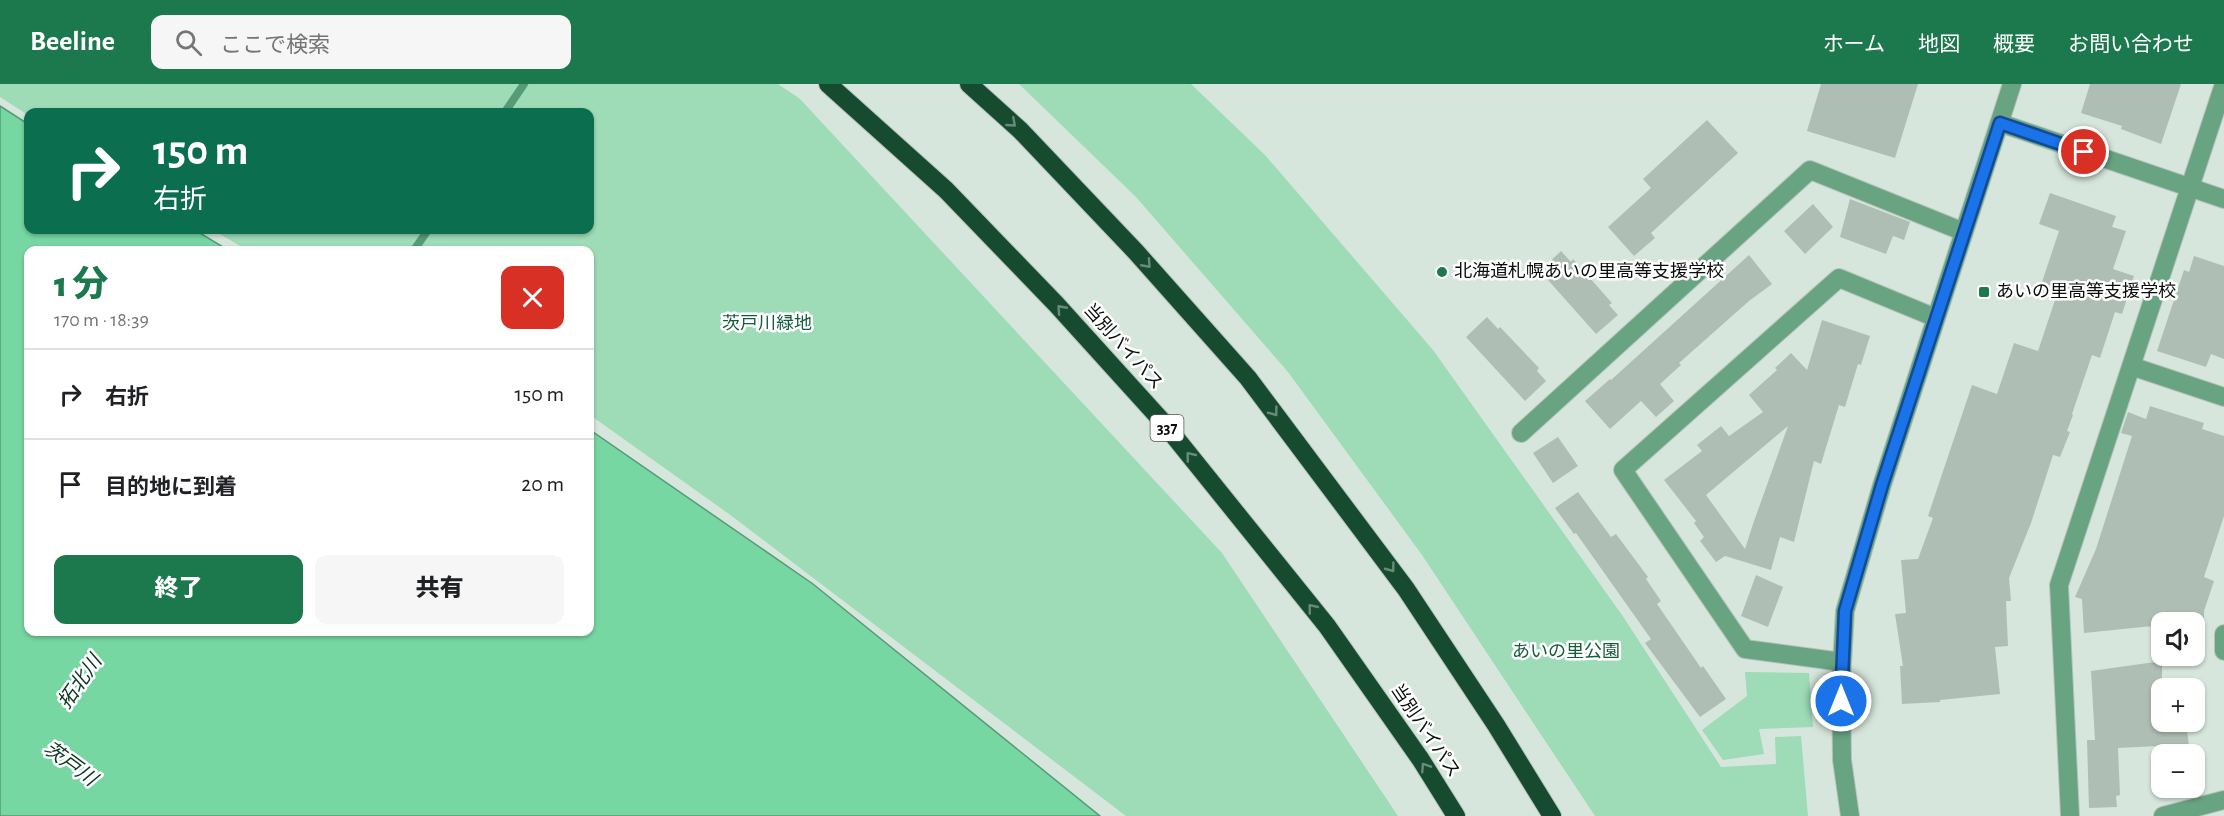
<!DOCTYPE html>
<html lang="ja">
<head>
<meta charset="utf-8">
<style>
  body { margin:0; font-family:"Alegreya Sans","Noto Sans JP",sans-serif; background:#f6f6f6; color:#202124; height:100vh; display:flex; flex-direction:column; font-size:22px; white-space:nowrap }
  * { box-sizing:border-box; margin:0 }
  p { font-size:20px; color:#757577 }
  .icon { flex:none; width:33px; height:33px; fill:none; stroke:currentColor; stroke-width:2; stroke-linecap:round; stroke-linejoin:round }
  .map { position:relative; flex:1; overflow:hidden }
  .sheet { position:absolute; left:24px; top:162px; width:570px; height:390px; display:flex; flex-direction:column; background:#fff; border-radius:12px; box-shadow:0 2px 4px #0004 }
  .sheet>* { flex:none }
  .banner { position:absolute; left:24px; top:24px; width:570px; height:126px; border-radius:12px; box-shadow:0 2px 4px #0004; background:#0b6e4f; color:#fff; overflow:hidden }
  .buttons { position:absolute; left:2151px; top:528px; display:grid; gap:12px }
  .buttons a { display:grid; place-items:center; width:54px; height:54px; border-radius:12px; background:#fff; box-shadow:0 2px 4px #0004; font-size:30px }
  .pin { position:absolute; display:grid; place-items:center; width:51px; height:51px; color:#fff; margin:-26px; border:3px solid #fff; border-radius:50%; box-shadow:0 2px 6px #0007 }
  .me { position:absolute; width:66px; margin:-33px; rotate:0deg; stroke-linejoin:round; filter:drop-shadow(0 0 4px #0008) }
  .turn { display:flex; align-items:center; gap:21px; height:126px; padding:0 30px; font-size:27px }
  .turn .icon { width:78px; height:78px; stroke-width:2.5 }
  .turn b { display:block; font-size:42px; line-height:51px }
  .round { display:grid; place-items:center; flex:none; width:63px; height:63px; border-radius:12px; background:#f6f6f6 }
  .overview { display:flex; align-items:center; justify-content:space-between; height:102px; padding:0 30px }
  h1 { font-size:36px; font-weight:800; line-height:45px; color:#1c784d }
  .action { display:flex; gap:12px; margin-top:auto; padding:12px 30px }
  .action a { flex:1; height:69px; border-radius:12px; background:#1c784d; color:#fff; font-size:24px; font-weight:800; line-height:69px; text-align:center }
  .action a+a { background:#f6f6f6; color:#202124 }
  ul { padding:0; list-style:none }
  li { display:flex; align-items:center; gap:18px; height:90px; padding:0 30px; border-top:2px solid #e0e0e0 }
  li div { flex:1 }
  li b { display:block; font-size:22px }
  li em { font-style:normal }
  header { display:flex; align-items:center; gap:36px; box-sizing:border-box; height:84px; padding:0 30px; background:#1c784d; color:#fff }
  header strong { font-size:28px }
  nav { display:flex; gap:33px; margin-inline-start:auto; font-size:21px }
  .search { width:420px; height:54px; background:#f6f6f6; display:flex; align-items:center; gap:15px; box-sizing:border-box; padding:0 21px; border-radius:12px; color:#757577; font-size:22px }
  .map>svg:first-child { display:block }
</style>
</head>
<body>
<header>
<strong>Beeline</strong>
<div class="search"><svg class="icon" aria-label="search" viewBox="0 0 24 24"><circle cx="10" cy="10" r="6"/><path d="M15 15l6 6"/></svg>ここで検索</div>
<nav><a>ホーム</a><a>地図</a><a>概要</a><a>お問い合わせ</a></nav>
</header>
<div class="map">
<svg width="2224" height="732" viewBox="0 0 2224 732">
  <rect width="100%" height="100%" fill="#d7e6dc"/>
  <path fill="#9edbb7" d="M 0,0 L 778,0 L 800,15 L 1222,469 L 1398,732 L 1126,732 L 729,430 L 590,331 L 590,166 L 359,166 L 355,164 L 344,166 L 247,166 L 213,146 L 590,146 L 590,28 L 28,28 L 28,31 L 0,13 Z
    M 1019,0 L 1191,0 L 1265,71 L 1433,266 L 1622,531 L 1721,683 L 1776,680 L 1775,653 L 1801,652 L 1808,732 L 1595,732 L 1422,471 L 1288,288 L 1136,113 Z
    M 1745,588 L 1809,589 L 1813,643 L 1759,645 L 1764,670 L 1723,676 L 1702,646 L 1747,612 Z"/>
  <path fill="#77d7a2" stroke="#569b75" stroke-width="1.5" d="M 0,22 L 28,40 L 28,146 L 195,146 L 228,166 L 28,166 L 28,548 L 590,548 L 590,346 L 813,500 L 1100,732 L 0,732 Z"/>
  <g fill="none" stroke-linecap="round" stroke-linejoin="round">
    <path stroke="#569b75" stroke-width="8" d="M 505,28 L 524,0
      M 414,166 L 428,146"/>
  </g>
  <path fill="#afbeb5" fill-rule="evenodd" d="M 1821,0 L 1918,0 L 1895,74 L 1807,47 Z
    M 2090,0 L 2181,0 L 2161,60 L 2121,45 L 2122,42 L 2081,29 Z
    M 1707,36 L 1738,69 L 1651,149 L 1655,154 L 1634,172 L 1608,143 L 1651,104 L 1643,95 Z
    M 2050,109 L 2116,132 L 2112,143 L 2126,147 L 2113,185 L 2134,192 L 2122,230 L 2115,228 L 2100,274 L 2092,271 L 2072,330 L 2073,331 L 2067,347 L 2070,348 L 2060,373 L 2053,371 L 2031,439 L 2009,494 L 2011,517 L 2006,517 L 2008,562 L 1995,563 L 2000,610 L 1940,616 L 1940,618 L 1902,620 L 1900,582 L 1903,582 L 1895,530 L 1906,529 L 1901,476 L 1918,475 L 1933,434 L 1928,432 L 1972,301 L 1997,310 L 2014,259 L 2038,267 L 2055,216 L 2038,210 L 2059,147 L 2039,140 Z
    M 1850,115 L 1910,138 L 1904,156 L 1893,152 L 1886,170 L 1840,153 Z
    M 1813,120 L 1833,143 L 1805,170 L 1784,147 Z
    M 1561,167 L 1571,178 L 1573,175 L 1612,219 L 1609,221 L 1618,231 L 1596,250 L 1540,187 Z
    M 1749,171 L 1772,200 L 1749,217 L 1679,279 L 1681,281 L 1660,300 L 1674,317 L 1656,333 L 1641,317 L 1610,345 L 1585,317 L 1610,295 L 1611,296 Z
    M 2194,172 L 2224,182 L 2224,275 L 2211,270 L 2206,283 L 2157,267 L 2184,186 L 2189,188 Z
    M 1487,233 L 1498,245 L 1500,243 L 1539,284 L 1537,287 L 1546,297 L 1525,317 L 1466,253 Z
    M 1822,236 L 1870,252 L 1861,281 L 1858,280 L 1845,323 L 1839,321 L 1821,380 L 1814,377 L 1794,458 L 1780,453 L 1771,486 L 1725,472 L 1716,478 L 1700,457 L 1704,453 L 1694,439 L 1696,437 L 1664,396 L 1702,367 L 1697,361 L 1721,342 L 1729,352 L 1763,328 L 1749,311 L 1777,286 L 1775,284 L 1791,269 L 1807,286 ZM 1788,342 L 1753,440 L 1745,465 L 1706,411 Z
    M 2150,322 L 2204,339 L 2202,345 L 2224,352 L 2224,432 L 2204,493 L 2214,497 L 2204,527 L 2204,536 L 2162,538 L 2162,541 L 2084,549 L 2082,515 L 2075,513 L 2096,465 L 2132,352 L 2121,349 L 2128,328 L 2146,335 Z
    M 1558,353 L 1578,382 L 1553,399 L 1533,369 Z
    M 1578,408 L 1611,453 L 1616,450 L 1648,493 L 1646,495 L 1661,517 L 1657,520 L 1701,584 L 1703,582 L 1726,615 L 1700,633 L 1645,559 L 1651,555 L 1576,449 L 1574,450 L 1555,424 Z
    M 1756,491 L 1783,503 L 1768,543 L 1741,532 Z
    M 2162,577 L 2162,638 L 2186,638 L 2190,670 L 2162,670 L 2162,704 L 2192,704 L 2192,706 L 2161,708 L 2158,662 L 2118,664 L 2120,711 L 2116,712 L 2117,723 L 2089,724 L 2087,656 L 2095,656 L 2091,587 Z"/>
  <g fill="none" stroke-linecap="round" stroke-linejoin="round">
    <defs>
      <path id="minor" d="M 2000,39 L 2224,115
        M 2131,282 L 2224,313
        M 1521,349 L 1810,86 L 1964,148
        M 2224,550 L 2224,567
        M 1842,578 L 1745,565 L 1623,386 L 1839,194 L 1936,234
        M 1850,732 L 1842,676 L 1841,598 L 1845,527 L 1882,401 L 2012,0
        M 2070,732 L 2059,501 L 2224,0
        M 2163,732 L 2224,716"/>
      <path id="highway" d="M 828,0 L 946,106 L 1056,220 L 1162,337 L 1327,542 L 1421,676 L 1456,732
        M 969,0 L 1020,46 L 1136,168 L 1248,294 L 1406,505 L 1496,641 L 1552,732"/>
    </defs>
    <use href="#minor" stroke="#b6c3bb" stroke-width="20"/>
    <use href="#highway" stroke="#b6c3bb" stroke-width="20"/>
    <use href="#minor" stroke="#68a481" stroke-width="18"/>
    <use href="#highway" stroke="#164b30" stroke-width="18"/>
  </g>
  <defs><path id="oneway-chevron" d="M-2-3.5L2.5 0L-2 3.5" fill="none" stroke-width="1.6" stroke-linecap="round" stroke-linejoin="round" transform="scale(1.5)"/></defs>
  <g stroke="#688a78">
    <use href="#oneway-chevron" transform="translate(1012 39) rotate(41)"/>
    <use href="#oneway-chevron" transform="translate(1147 180) rotate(48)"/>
    <use href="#oneway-chevron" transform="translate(1061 225) rotate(-132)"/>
    <use href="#oneway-chevron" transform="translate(1274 328) rotate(53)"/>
    <use href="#oneway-chevron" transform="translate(1190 372) rotate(-129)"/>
    <use href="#oneway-chevron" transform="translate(1391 484) rotate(53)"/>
    <use href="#oneway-chevron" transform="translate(1312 524) rotate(-129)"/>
    <use href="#oneway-chevron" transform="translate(1425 683) rotate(-123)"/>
  </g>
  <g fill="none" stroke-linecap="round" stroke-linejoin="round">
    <defs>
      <path id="route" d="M 1841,617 L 1845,527 L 1882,401 L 2000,39 L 2084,68"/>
    </defs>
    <use href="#route" stroke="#114b97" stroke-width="15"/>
    <use href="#route" stroke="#1a73e8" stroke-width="10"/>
  </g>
  <g fill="#1c784d" stroke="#fff" stroke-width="2">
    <circle cx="1442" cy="188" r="6"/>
    <rect x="1978" y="202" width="12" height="12" rx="3"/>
  </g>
  <g text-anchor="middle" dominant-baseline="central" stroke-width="5" stroke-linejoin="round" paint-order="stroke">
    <rect fill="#fff" stroke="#535654" stroke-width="1.5" x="1150.5" y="331" width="33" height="26" rx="4.5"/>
    <g font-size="16" font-weight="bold" fill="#090e0b">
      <text x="1167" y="344">337</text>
    </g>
    <g font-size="18" fill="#090e0b" stroke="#fff" text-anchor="start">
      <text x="1454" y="188">北海道札幌あいの里高等支援学校</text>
      <text x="1996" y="208">あいの里高等支援学校</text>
    </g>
    <g font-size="18" fill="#145c3a" stroke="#fff">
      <text x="767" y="240">茨戸川緑地</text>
      <text x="1566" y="568">あいの里公園</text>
    </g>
    <g font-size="18" fill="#090e0b" stroke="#fff">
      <text transform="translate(1123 263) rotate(48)">当別バイパス</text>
      <text transform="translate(1425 647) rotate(56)">当別バイパス</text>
    </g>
    <g font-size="20" font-style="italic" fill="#0d3723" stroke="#fff">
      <text transform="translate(80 598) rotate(-55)">拓北川</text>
      <text transform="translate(70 680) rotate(36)">茨戸川</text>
    </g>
  </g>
</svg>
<div class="buttons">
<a><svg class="icon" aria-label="sound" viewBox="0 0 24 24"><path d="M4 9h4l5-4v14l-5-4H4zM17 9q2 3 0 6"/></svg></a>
<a>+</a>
<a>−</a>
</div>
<div class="pin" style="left:2084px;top:68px;background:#d93025"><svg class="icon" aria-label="arrive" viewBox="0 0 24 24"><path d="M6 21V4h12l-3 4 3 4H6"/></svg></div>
<svg class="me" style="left:1841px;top:617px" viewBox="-20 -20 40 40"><circle r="17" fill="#1a73e8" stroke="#fff" stroke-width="3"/><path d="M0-11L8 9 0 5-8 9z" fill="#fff"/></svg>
<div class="banner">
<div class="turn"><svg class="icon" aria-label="right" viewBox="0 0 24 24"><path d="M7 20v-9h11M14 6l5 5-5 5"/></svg><div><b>150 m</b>右折</div></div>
</div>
<section class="sheet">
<div class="overview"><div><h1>1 分</h1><p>170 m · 18:39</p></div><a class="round" style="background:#d93025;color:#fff"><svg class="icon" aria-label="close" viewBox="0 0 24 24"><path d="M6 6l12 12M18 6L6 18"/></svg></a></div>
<ul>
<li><svg class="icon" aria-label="right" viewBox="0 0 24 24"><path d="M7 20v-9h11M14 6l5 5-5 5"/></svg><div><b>右折</b></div><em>150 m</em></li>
<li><svg class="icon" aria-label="arrive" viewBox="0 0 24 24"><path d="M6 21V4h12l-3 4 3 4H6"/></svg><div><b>目的地に到着</b></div><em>20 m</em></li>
</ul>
<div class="action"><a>終了</a><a>共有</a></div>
</section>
</div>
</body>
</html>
